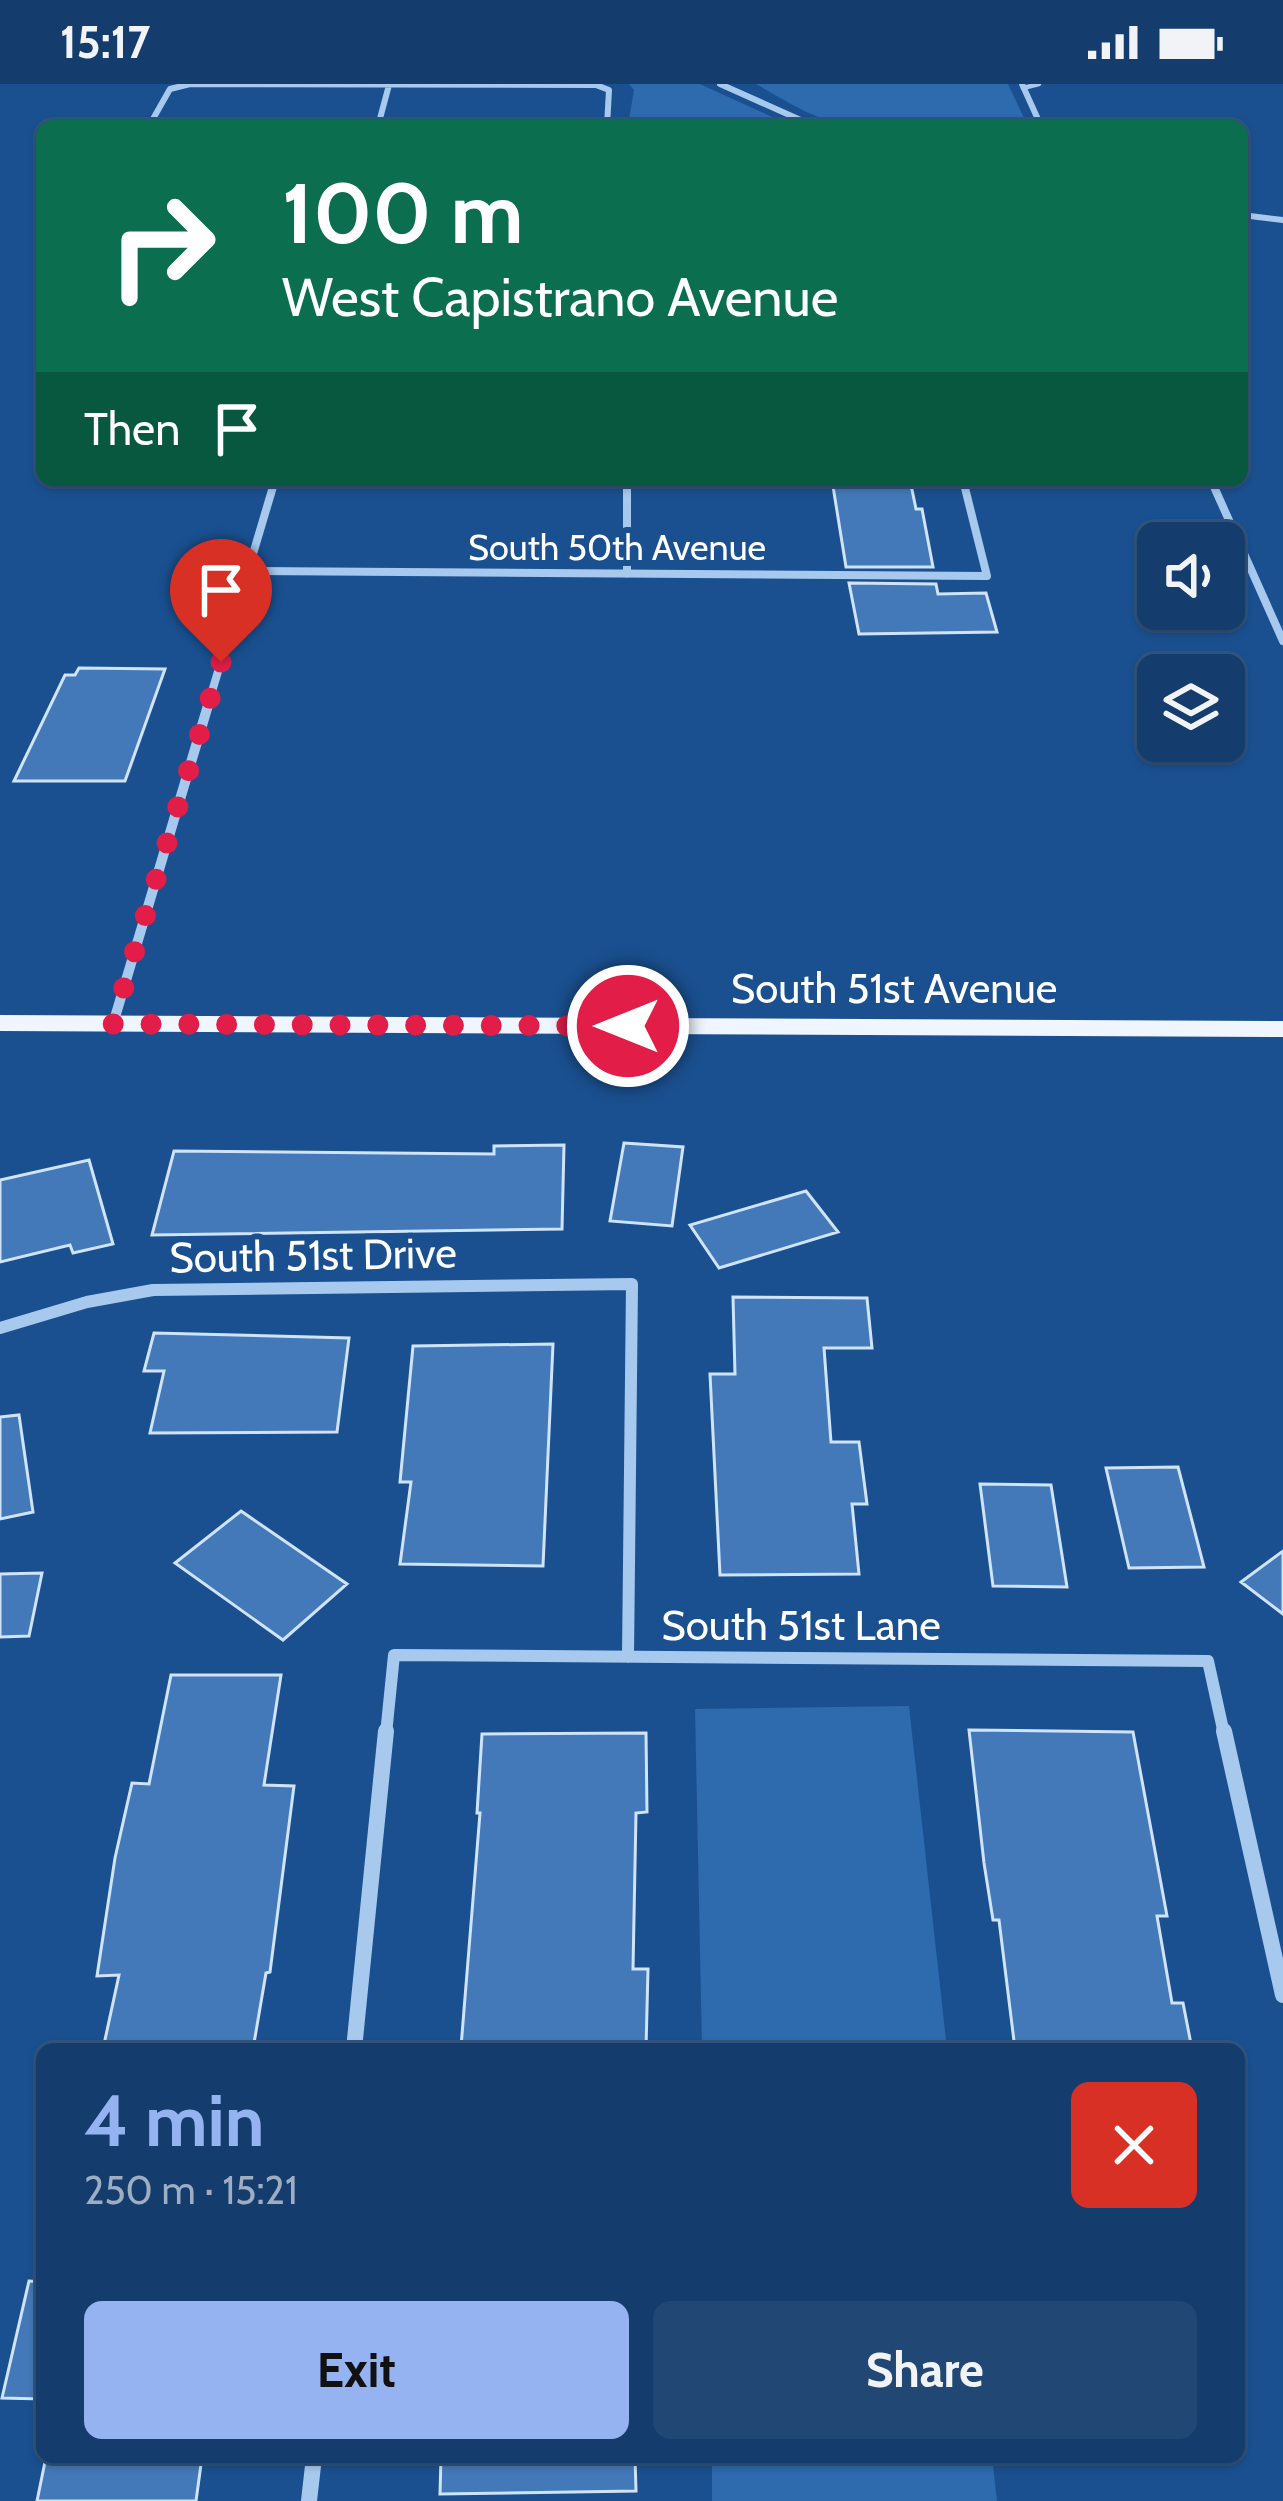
<!DOCTYPE html>
<html lang="en">
<head>
<meta charset="utf-8">
<style>
  body { margin:0; font-family:Cabin,sans-serif; background:#214774; color:#f1f3f6; height:100vh; display:flex; flex-direction:column; font-size:45px; white-space:nowrap }
  * { box-sizing:border-box; margin:0 }
  p { font-size:39px; color:#9dadc2 }
  .icon { flex:none; width:66px; height:66px; fill:none; stroke:currentColor; stroke-width:2; stroke-linecap:round; stroke-linejoin:round }
  .map { position:relative; flex:1; overflow:hidden }
  .sheet { position:absolute; left:36px; top:1959px; width:1209px; height:420px; display:flex; flex-direction:column; background:#143c6c; border-radius:18px; box-shadow:0 3px 9px #0004,0 0 0 3px #33567f }
  .sheet>* { flex:none }
  .hud { position:absolute; left:36px; top:36px; width:1212px; height:366px; border-radius:18px; box-shadow:0 3px 9px #0004,0 0 0 3px #33567f; background:#0b6e4f; color:#fff; overflow:hidden }
  .fabs { position:absolute; left:1137px; top:438px; display:grid; gap:24px }
  .fabs a { display:grid; place-items:center; width:108px; height:108px; border-radius:18px; background:#143c6c; box-shadow:0 3px 9px #0004,0 0 0 3px #33567f; font-size:60px }
  .pin { position:absolute; display:grid; place-items:center; width:102px; height:102px; color:#fff; margin:-123px -51px; border-radius:50% 50% 50% 0; rotate:-45deg; box-shadow:0 0 12px #0007 }
  .pin .icon { rotate:45deg }
  .me { position:absolute; width:132px; margin:-66px; rotate:270deg; stroke-linejoin:round; filter:drop-shadow(0 0 9px #0008) }
  .turn { display:flex; align-items:center; gap:42px; height:252px; padding:0 48px; font-size:54px }
  .turn .icon { width:156px; height:156px; stroke-width:2.5 }
  .turn b { display:block; font-size:84px; line-height:102px }
  .then { display:flex; align-items:center; height:114px; padding:0 48px; background:#0003; gap:24px; font-size:45px }
  .round { display:grid; place-items:center; flex:none; width:126px; height:126px; border-radius:18px; background:#214774 }
  .summary { display:flex; align-items:center; justify-content:space-between; height:204px; padding:0 48px }
  h1 { font-size:72px; font-weight:700; line-height:90px; color:#95b2f1 }
  .button { display:flex; gap:24px; margin-top:auto; padding:24px 48px }
  .button a { flex:1; height:138px; border-radius:18px; background:#95b2f1; color:#111; font-size:48px; font-weight:700; line-height:138px; text-align:center }
  .button a+a { background:#214774; color:#f1f3f6 }
  .status { display:flex; justify-content:space-between; align-items:center; height:84px; padding:0 60px; background:#143c6c; direction:ltr }
  .status svg { height:33px; fill:currentColor }
  .map>svg:first-child { display:block }
</style>
</head>
<body>
<div class="status"><b>15:17</b><svg viewBox="0 0 49 12"><path d="M0 12V9h3v3zM5 12V6h3v6zM10 12V3h3v9zM15 12V0h3v12zM26 1h20v11H26zM47 4h2v5h-2z"/></svg></div>
<div class="map">
<svg width="1283" height="2417" viewBox="0 0 1283 2417">
  <rect width="100%" height="100%" fill="#1a5090"/>
  <path fill="#2d6aae" d="M 629,0 L 700,0 L 792,42 L 629,35 L 634,6 Z
    M 756,0 L 1008,0 L 1024,34 C 976,46 903,48 852,42 C 818,38 786,17 756,0 Z
    M 909,1622 L 947,1965 L 702,1965 L 695,1625 Z
    M 712,2373 L 992,2373 L 997,2417 L 712,2417 Z"/>
  <path fill="#4379b8" stroke="#cfe3fa" stroke-width="3" d="M 832,396 L 910,396 L 916,425 L 922,425 L 933,483 L 846,483 Z
    M 849,499 L 936,500 L 938,510 L 986,509 L 997,548 L 859,550 Z
    M 79,584 L 165,585 L 125,697 L 14,697 L 65,591 L 75,591 Z
    M 624,1059 L 683,1063 L 672,1142 L 610,1137 Z
    M 564,1061 L 562,1145 L 152,1151 L 174,1067 L 494,1070 L 494,1062 Z
    M 89,1076 L 113,1160 L 73,1169 L 70,1161 L 0,1178 L 0,1096 Z
    M 806,1107 L 838,1148 L 719,1184 L 690,1141 Z
    M 733,1213 L 867,1214 L 872,1264 L 824,1264 L 831,1358 L 859,1358 L 867,1420 L 852,1420 L 859,1490 L 720,1491 L 710,1290 L 735,1290 Z
    M 154,1249 L 349,1254 L 337,1348 L 150,1349 L 164,1287 L 144,1287 Z
    M 553,1260 L 543,1482 L 400,1480 L 411,1398 L 400,1398 L 413,1262 Z
    M 19,1331 L 33,1428 L 0,1435 L 0,1333 Z
    M 1178,1383 L 1204,1483 L 1129,1484 L 1106,1384 Z
    M 980,1400 L 1051,1401 L 1067,1503 L 993,1502 Z
    M 241,1427 L 347,1500 L 283,1556 L 175,1479 Z
    M 1283,1467 L 1283,1530 L 1241,1498 Z
    M 42,1489 L 29,1552 L 0,1553 L 0,1490 Z
    M 171,1591 L 281,1591 L 264,1701 L 294,1702 L 270,1888 L 266,1889 L 253,1965 L 103,1965 L 119,1891 L 97,1892 L 115,1774 L 132,1699 L 149,1700 Z
    M 969,1646 L 1133,1648 L 1167,1832 L 1157,1832 L 1172,1919 L 1183,1919 L 1192,1965 L 1015,1965 L 999,1836 L 993,1836 L 984,1779 Z
    M 646,1649 L 647,1728 L 636,1729 L 633,1885 L 648,1885 L 646,1965 L 461,1963 L 480,1729 L 477,1729 L 482,1650 Z
    M 29,2197 L 42,2198 L 42,2315 L 2,2314 Z
    M 46,2373 L 202,2373 L 196,2417 L 37,2417 Z
    M 441,2373 L 635,2373 L 636,2407 L 440,2410 Z"/>
  <g fill="none" stroke-linecap="round" stroke-linejoin="round">
    <path stroke="#a8c9ee" stroke-width="4.5" d="M 1023,4 L 1039,0"/>
    <path stroke="#a8c9ee" stroke-width="6" d="M 720,0 L 814,42
      M 1022,0 L 1041,42
      M 149,42 L 170,5 L 190,0 L 596,1 L 609,6 L 607,42
      M 378,42 L 389,1
      M 1242,131 L 1283,136"/>
    <path stroke="#a8c9ee" stroke-width="8" d="M 627,396 L 627,490
      M 1211,396 L 1283,557
      M 248,487 L 987,492 L 963,396
      M 211,611 L 275,396"/>
    <path stroke="#a8c9ee" stroke-width="10" d="M 113,940 L 212,608"/>
    <path stroke="#a8c9ee" stroke-width="12" d="M 0,1244 L 87,1218 L 153,1206 L 632,1200 L 628,1573
      M 386,1650 L 394,1571 L 1208,1577 L 1224,1650"/>
    <path stroke="#a8c9ee" stroke-width="16" d="M 1224,1647 L 1283,1911
      M 354,1965 L 386,1647
      M 309,2417 L 314,2373"/>
    <path fill="#f0f6ff" fill-rule="evenodd" d="M 0,931 L 1283,937 L 1283,953 L 0,947 Z"/>
  </g>
  <g fill="none" stroke-linecap="round" stroke-linejoin="round">
    <path stroke="#e11d48" stroke-width="21" stroke-dasharray="0 37.8" d="M 221,578 L 113,940 L 628,942"/>
  </g>
  <g text-anchor="middle" dominant-baseline="central" stroke-width="12" stroke-linejoin="round" paint-order="stroke">
    <g font-size="36" fill="#fff" stroke="#1a5090">
      <text x="617" y="463">South 50th Avenue</text>
    </g>
    <g font-size="42" fill="#fff" stroke="#1a5090">
      <text x="894" y="904">South 51st Avenue</text>
      <text transform="translate(313 1171) rotate(-1)">South 51st Drive</text>
      <text x="801" y="1541">South 51st Lane</text>
    </g>
  </g>
</svg>
<div class="fabs">
<a><svg class="icon" aria-label="sound" viewBox="0 0 24 24"><path d="M4 9h4l5-4v14l-5-4H4zM17 9q2 3 0 6"/></svg></a>
<a><svg class="icon" aria-label="layers" viewBox="0 0 24 24"><path d="M12 4l9 5-9 5-9-5zM3 14l9 5 9-5"/></svg></a>
</div>
<div class="pin" style="left:221px;top:578px;background:#d93025"><svg class="icon" aria-label="arrive" viewBox="0 0 24 24"><path d="M6 21V4h12l-3 4 3 4H6"/></svg></div>
<svg class="me" style="left:628px;top:942px" viewBox="-20 -20 40 40"><circle r="17" fill="#e11d48" stroke="#fff" stroke-width="3"/><path d="M0-11L8 9 0 5-8 9z" fill="#fff"/></svg>
<div class="hud">
<div class="turn"><svg class="icon" aria-label="right" viewBox="0 0 24 24"><path d="M7 20v-9h11M14 6l5 5-5 5"/></svg><div><b>100 m</b>West Capistrano Avenue</div></div>
<div class="then">Then<svg class="icon" aria-label="arrive" viewBox="0 0 24 24"><path d="M6 21V4h12l-3 4 3 4H6"/></svg></div>
</div>
<section class="sheet">
<div class="summary"><div><h1>4 min</h1><p>250 m · 15:21</p></div><a class="round" style="background:#d93025;color:#fff"><svg class="icon" aria-label="close" viewBox="0 0 24 24"><path d="M6 6l12 12M18 6L6 18"/></svg></a></div>
<div class="button"><a>Exit</a><a>Share</a></div>
</section>
</div>
</body>
</html>
